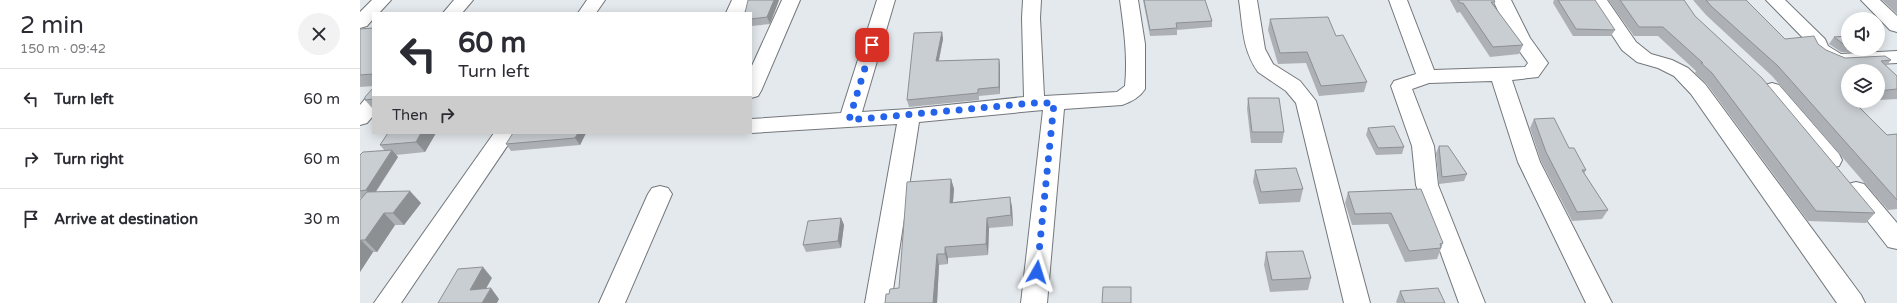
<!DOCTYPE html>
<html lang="en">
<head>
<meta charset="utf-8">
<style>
  body { margin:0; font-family:"Varela Round",sans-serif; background:#f2f2f3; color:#2b2b33; height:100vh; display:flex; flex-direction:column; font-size:15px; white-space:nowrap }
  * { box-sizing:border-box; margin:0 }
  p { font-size:13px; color:#7c7c81 }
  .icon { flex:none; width:22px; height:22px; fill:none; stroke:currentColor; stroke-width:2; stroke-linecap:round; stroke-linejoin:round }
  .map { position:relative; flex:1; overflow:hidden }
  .side { display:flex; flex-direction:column; background:#fff; width:360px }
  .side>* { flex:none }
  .hud { position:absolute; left:12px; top:12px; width:380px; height:122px; border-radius:0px; box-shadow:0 2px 10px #0003; background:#fff; color:#2b2b33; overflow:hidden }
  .tools { position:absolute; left:1481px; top:12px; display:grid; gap:8px }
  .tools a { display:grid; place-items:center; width:44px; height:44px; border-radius:50%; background:#fff; box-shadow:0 2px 10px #0003; font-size:20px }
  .pin { position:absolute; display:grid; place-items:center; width:34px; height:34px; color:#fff; margin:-17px; border-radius:8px; box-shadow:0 2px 6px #0006 }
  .me { position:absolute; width:44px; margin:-22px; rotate:6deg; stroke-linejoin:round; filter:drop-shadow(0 0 3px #0008) }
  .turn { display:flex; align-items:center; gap:14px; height:84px; padding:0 20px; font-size:18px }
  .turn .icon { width:52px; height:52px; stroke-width:2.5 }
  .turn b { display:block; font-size:28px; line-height:34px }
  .then { display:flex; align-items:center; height:38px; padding:0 20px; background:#0003; gap:8px; font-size:15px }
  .round { display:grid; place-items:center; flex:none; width:42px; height:42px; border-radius:21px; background:#f2f2f3 }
  .headline { display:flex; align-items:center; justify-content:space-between; height:68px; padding:0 20px }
  h1 { font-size:24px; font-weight:600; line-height:30px }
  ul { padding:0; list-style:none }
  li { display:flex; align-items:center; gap:12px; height:60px; padding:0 20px; border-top:1px solid #e1e1e2 }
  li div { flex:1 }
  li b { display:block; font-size:15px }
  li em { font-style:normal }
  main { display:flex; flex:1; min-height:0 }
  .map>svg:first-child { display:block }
</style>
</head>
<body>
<main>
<section class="side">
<div class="headline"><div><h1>2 min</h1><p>150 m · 09:42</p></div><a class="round"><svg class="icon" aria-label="close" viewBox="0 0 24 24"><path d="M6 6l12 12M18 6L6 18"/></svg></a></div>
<ul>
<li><svg class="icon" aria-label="left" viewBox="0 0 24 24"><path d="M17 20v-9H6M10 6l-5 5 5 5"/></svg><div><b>Turn left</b></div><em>60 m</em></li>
<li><svg class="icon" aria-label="right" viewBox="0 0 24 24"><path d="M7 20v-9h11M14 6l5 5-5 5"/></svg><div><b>Turn right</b></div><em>60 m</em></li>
<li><svg class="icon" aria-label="arrive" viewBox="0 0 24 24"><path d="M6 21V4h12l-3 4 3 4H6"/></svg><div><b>Arrive at destination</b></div><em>30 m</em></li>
</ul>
</section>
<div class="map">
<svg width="1537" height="303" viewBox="0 0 1537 303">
  <rect width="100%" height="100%" fill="#e4e9ed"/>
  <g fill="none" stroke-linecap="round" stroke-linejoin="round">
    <defs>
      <path id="minor" d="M 12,0 L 31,0 L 19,13 L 13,13 L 13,19 L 7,26 L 0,28 L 0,12 Z
        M 94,0 L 113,0 L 102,13 L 83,13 Z
        M 227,0 L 245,0 L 236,13 L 218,13 Z
        M 372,0 L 390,0 L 384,13 L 366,13 Z
        M 422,0 L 440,0 L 401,91 L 398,96 L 391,98 L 391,68 Z
        M 517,0 L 535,0 L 502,112 L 549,109 L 664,97 L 662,18 L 663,0 L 681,0 L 680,18 L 684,96 L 757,92 L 765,86 C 768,57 764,29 760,0 L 778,0 L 785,44 L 785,89 C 780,97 771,102 762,105 L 704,109 L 687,303 L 661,303 L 683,110 L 559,122 L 531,303 L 505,303 L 537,124 L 391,133 L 390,133 L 391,119 L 481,113 Z
        M 879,0 L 897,0 L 905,49 L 913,64 L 940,81 L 956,101 L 1010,303 L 984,303 L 936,103 L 926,91 L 898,72 C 882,49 883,27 879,0 Z
        M 1029,0 L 1047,0 L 1074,70 L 1165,67 L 1168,63 L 1151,39 L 1133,0 L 1151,0 L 1170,38 L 1188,63 L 1178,77 L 1152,80 L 1180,162 L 1252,303 L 1226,303 L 1158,162 L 1132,81 L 1069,83 L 1052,89 L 1074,146 L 1078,185 L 1125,303 L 1099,303 L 1056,185 L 1052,146 L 1031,86 L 1034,81 L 1056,74 Z
        M 1229,0 L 1247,0 L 1276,42 L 1291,54 L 1312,60 L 1328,68 L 1345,84 L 1501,295 L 1505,303 L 1477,303 L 1331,94 L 1314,76 L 1298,68 L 1277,62 L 1262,50 Z
        M 1406,0 L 1425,0 L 1465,39 L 1468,46 L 1481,54 L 1537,51 L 1537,63 L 1478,66 C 1467,63 1450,56 1449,44 Z
        M 1501,0 L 1520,0 L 1537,16 L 1537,32 L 1530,30 Z
        M 1412,83 L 1419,85 L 1479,154 L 1482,160 L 1479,166 L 1471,168 L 1463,166 L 1405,95 L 1402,90 L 1405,85 Z
        M 13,96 L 13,116 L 7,123 L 0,125 L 0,105 L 6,98 Z
        M 134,133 L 156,133 L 41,303 L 14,303 Z
        M 1496,182 L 1504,184 L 1537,223 L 1537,249 L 1528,247 L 1488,196 L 1484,190 L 1488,184 Z
        M 300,186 L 308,188 L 312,194 L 265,303 L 239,303 L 288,194 L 292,188 Z"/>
    </defs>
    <use href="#minor" stroke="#73777b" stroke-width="2"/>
    <use href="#minor" fill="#fff" fill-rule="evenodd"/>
  </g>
  <path fill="#adb1b5" d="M 419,0 L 410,24 L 391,26 L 391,13 Z
    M 783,0 L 845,0 L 852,21 L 852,27 L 817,30 L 817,35 L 790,36 Z
    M 1090,0 L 1134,0 L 1135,2 L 1134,6 L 1163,45 L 1159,54 L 1130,57 L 1100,12 L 1097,13 Z
    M 1194,0 L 1198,0 L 1255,30 L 1251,36 L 1213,36 L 1193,3 Z
    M 1248,0 L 1324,0 L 1335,16 L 1515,213 L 1506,223 L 1448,221 L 1346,83 L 1335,73 L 1336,71 L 1298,36 L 1274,36 Z
    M 1333,0 L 1386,0 L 1425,39 L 1458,44 L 1466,50 L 1485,58 L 1531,60 L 1526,66 L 1537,76 L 1537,99 L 1518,100 L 1518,71 L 1488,71 L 1488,101 L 1500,101 L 1493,101 L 1527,135 L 1537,134 L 1537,209 L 1528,210 L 1412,76 L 1346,15 Z
    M 1522,0 L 1537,0 L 1537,14 Z
    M 910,19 L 976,36 L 1007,82 L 1004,92 L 959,96 L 946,63 L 918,64 L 908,30 Z
    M 13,28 L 13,86 L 0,87 L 0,29 Z
    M 582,32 L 583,39 L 579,61 L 639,59 L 640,66 L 640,94 L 619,96 L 619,100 L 549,107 L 547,100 Z
    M 1488,36 L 1488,49 L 1501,49 L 1499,52 L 1481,52 L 1469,44 L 1474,37 Z
    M 13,88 L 13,109 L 5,100 Z
    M 888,98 L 924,132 L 922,143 L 891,143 L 887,109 Z
    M 1174,119 L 1209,148 L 1226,170 L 1224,174 L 1248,210 L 1242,219 L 1212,221 L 1181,161 L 1170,128 Z
    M 1008,128 L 1044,147 L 1042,154 L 1016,155 L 1006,135 Z
    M 28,133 L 76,133 L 65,152 L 36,155 L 38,157 L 16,192 L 61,203 L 44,225 L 35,225 L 17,252 L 13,252 L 0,272 L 0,200 L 1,198 L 0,198 L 0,155 L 25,151 L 20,145 Z
    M 226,133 L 220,145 L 151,151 L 146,144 Z
    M 1079,146 L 1107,174 L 1104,181 L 1079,184 L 1076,153 Z
    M 895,170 L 943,189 L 940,202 L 899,204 L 893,182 Z
    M 591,179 L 594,189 L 593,202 L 650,197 L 652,207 L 653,226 L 629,228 L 628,255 L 588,258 L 588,264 L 579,265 L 577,303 L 525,303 L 529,294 L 539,288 Z
    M 1061,189 L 1083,243 L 1077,259 L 1045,262 L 1028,224 L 992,225 L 985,203 L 988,192 Z
    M 481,218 L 484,225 L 481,248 L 446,252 L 443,245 Z
    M 906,252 L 951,278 L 948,290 L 910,292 L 904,265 Z
    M 1040,291 L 1085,303 L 1037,303 L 1036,302 Z"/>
  <path fill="#8d9093" d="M 414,0 L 419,0 L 410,24 L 407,17 Z
    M 582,32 L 583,39 L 577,68 L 576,61 Z
    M 639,59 L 640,66 L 640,94 L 639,87 Z
    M 61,133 L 76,133 L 65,152 L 56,142 Z
    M 218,133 L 226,133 L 220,145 L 215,138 Z
    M 32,150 L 38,157 L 12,197 L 6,190 Z
    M 591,179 L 594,189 L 592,214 L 590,203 Z
    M 50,191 L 61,203 L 44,225 L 33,213 Z
    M 650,197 L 652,207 L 653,226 L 651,215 Z
    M 24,213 L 35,225 L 17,252 L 5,240 Z
    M 481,218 L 484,225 L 481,248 L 478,241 Z
    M 627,218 L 629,228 L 628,255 L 626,244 Z
    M 1,240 L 13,252 L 0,272 L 0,241 Z
    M 585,247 L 588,258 L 588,264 L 585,254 Z
    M 577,254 L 579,265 L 577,303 L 573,303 Z
    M 123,267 L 132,278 L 119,301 L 110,290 Z
    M 131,288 L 139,299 L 137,303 L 122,303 Z"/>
  <path fill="#c9ced2" stroke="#8d9093" d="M 388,0 L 414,0 L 407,17 L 391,19 L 391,13 L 385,13 Z
    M 784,0 L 845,0 L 852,21 L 816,23 L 817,28 L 790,30 Z
    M 1098,0 L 1134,0 L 1135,2 L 1131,2 L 1163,45 L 1133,47 L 1103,3 L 1100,3 Z
    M 1198,0 L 1235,0 L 1255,30 L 1216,29 Z
    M 1260,0 L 1324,0 L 1335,16 L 1402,78 L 1515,213 L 1456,211 L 1352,73 L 1341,63 L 1343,63 L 1303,27 L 1279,27 Z
    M 1346,0 L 1386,0 L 1425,39 L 1454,36 L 1458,44 L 1466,50 L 1485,58 L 1525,56 L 1531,60 L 1521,61 L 1537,76 L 1537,89 L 1518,91 L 1518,71 L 1488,71 L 1488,101 L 1493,101 L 1527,135 L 1537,134 L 1537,200 L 1418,66 L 1351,6 Z
    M 968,17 L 976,36 L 983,35 L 1007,82 L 961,86 L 947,52 L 920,53 L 910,19 Z
    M 13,28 L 13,74 L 0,75 L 0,29 Z
    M 582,32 L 576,61 L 639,59 L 639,87 L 618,89 L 618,93 L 547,100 L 554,33 Z
    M 1488,36 L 1488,46 L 1486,46 L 1474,37 Z
    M 13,88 L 13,99 L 5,100 L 5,97 Z
    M 888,98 L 919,98 L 924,132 L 892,132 Z
    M 1194,118 L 1209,148 L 1214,148 L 1226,170 L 1222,170 L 1248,210 L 1217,212 L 1186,152 L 1174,119 Z
    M 1034,126 L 1044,147 L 1018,148 L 1008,128 Z
    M 28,133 L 61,133 L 56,142 L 20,145 Z
    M 153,133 L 218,133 L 215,138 L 146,144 Z
    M 1079,146 L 1088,146 L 1107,174 L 1082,177 Z
    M 32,150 L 6,190 L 0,191 L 0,155 L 3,152 Z
    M 936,168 L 943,189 L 901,192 L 895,170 Z
    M 591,179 L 590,203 L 650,197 L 651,215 L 627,218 L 626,244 L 585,247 L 585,254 L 577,254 L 573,303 L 525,303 L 526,294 L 529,294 L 530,289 L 539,288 L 547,182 Z
    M 1061,189 L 1083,243 L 1080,244 L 1081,248 L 1049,251 L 1031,213 L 995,214 L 988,192 Z
    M 50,191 L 33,213 L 24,213 L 5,240 L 1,240 L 0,241 L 0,200 L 7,192 Z
    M 481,218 L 478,241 L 443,245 L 448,221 Z
    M 943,251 L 951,278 L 912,280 L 906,252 Z
    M 123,267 L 110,290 L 131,288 L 122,303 L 78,303 L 98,269 Z
    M 743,287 L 771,287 L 771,303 L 742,303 Z
    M 1078,288 L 1085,303 L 1045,303 L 1040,291 Z"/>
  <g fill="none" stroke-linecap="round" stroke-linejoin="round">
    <path stroke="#2563eb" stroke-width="7" stroke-dasharray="0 12.6" d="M 512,45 L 489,120 L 674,103 L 694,103 L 677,272"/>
  </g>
</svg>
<div class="tools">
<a><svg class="icon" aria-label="sound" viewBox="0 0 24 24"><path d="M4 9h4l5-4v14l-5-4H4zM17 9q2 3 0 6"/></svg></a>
<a><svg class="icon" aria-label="layers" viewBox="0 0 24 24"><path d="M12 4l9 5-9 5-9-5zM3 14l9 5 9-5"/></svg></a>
</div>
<div class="pin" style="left:512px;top:45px;background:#d93025"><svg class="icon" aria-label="arrive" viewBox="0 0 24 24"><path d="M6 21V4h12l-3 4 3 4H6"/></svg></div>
<svg class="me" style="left:677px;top:272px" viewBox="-20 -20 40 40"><path d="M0-17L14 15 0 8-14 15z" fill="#2563eb" stroke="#fff" stroke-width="4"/></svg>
<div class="hud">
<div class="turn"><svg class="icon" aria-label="left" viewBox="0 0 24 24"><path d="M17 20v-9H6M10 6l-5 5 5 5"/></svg><div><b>60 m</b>Turn left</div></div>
<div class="then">Then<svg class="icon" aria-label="right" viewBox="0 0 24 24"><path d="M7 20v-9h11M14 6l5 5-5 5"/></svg></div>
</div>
</div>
</main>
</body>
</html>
